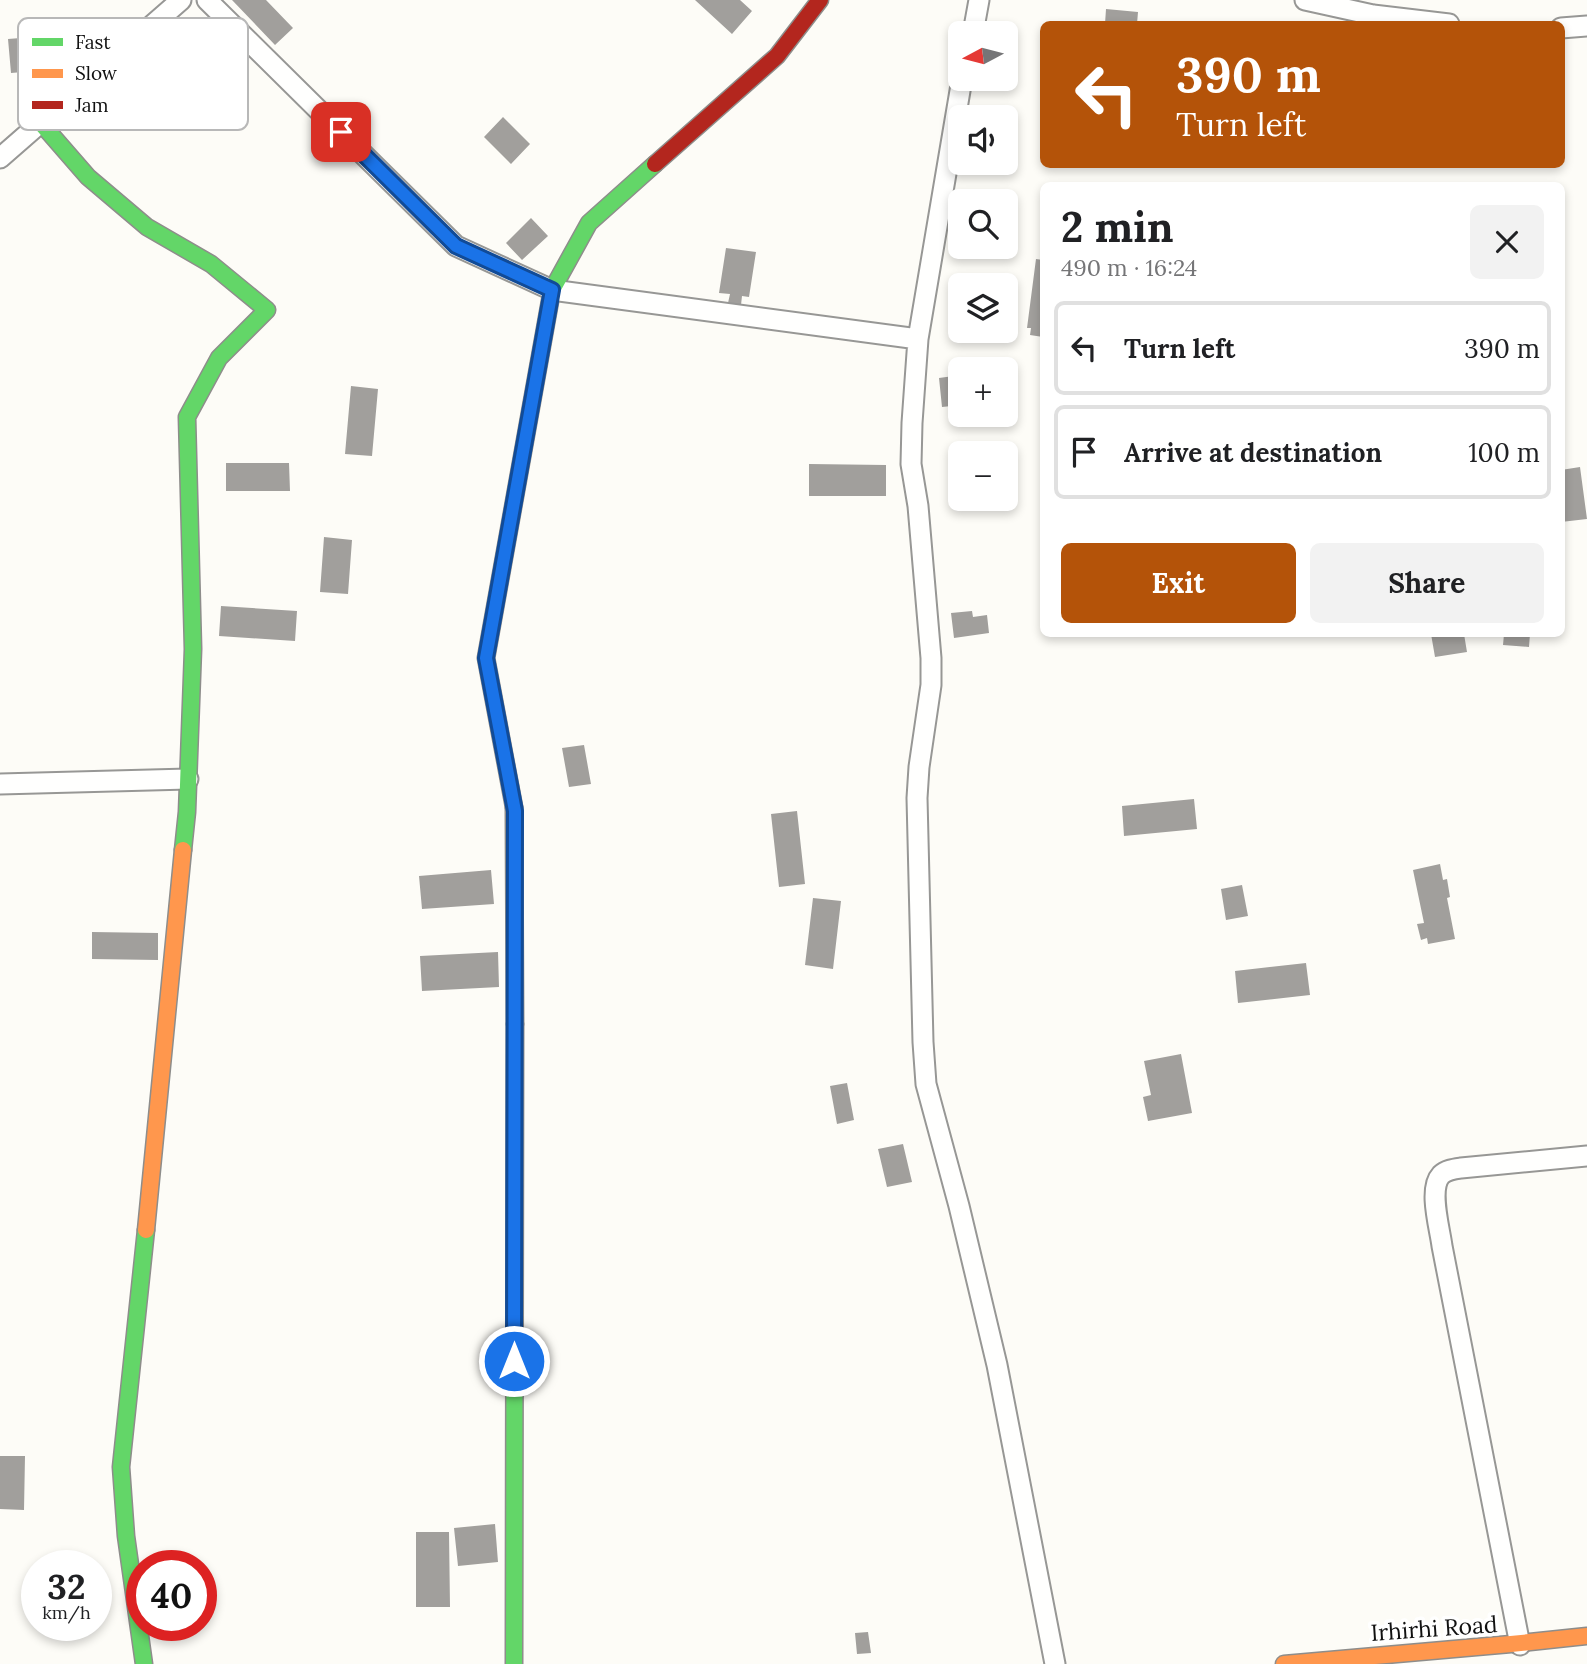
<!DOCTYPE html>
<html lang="en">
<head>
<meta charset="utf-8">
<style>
  body { margin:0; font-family:Lora,serif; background:#f2f2f2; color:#202124; height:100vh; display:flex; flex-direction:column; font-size:26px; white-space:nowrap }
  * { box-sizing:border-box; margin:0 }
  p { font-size:23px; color:#757577 }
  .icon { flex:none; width:38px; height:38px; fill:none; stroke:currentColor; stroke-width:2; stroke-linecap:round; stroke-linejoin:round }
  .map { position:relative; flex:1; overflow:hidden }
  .panel { position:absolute; left:1040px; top:182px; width:525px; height:455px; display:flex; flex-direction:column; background:#fff; border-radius:10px; box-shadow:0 4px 10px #0003 }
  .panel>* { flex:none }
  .guide { position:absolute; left:1040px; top:21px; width:525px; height:147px; border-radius:10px; box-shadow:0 4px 10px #0003; background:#b45309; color:#fff; overflow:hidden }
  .needle { width:46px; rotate:263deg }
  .fabs { position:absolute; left:948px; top:21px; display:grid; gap:14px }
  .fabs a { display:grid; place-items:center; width:70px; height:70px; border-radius:10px; background:#fff; box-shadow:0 4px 10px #0003; font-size:35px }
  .speed { position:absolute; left:21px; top:1550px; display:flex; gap:14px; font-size:35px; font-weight:700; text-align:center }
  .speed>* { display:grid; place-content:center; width:91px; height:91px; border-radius:50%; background:#fff; box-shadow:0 4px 10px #0003; line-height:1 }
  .speed small { font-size:18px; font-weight:400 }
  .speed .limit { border:10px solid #d22; background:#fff; color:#111 }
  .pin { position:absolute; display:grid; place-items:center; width:60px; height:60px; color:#fff; margin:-30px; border-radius:14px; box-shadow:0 4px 10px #0006 }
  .me { position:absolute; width:77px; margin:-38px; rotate:0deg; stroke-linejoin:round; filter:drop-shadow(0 0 5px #0008) }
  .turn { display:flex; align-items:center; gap:24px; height:147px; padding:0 21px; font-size:32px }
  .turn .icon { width:91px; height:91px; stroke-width:2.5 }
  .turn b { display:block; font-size:49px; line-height:60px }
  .round { display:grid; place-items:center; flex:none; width:74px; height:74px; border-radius:10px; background:#f2f2f2 }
  .summary { display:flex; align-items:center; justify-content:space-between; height:119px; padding:0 21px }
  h1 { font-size:42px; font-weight:800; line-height:52px }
  .button { display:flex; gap:14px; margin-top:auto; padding:14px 21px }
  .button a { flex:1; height:80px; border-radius:10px; background:#b45309; color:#fff; font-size:28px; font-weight:800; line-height:80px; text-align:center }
  .button a+a { background:#f2f2f2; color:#202124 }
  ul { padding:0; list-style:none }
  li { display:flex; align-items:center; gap:21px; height:94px; margin:0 14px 10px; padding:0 7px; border:4px solid #e0e0e0; border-radius:10px }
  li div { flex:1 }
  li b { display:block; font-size:26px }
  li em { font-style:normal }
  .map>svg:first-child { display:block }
</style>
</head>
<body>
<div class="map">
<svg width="1587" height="1664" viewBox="0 0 1587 1664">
  <rect width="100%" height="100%" fill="#fdfcf7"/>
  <path fill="#a19f9c" d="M 232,0 L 266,0 L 293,28 L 275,45 Z
    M 695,0 L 740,0 L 752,11 L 732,34 Z
    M 1106,9 L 1138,12 L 1137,24 L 1105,24 Z
    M 33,37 L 35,71 L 11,73 L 8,39 Z
    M 503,117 L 530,144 L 511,164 L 484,137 Z
    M 531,218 L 548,236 L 522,260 L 506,243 Z
    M 726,248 L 756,252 L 749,297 L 742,296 L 741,305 L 728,303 L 730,294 L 719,293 Z
    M 1036,259 L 1043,260 L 1043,337 L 1030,335 L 1031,328 L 1027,328 Z
    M 961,375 L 961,405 L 942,407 L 939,378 Z
    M 351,386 L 378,389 L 372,456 L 345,454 Z
    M 226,463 L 289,463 L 290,491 L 226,491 Z
    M 809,464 L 886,465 L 886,496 L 809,496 Z
    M 1580,467 L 1587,519 L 1561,522 L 1561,470 Z
    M 324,537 L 352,540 L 348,594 L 320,592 Z
    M 221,606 L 297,611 L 295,641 L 219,636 Z
    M 972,611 L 973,617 L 987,615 L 989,633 L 954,638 L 951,613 Z
    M 1431,634 L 1464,634 L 1467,652 L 1435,657 Z
    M 1504,634 L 1530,634 L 1529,647 L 1503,645 Z
    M 584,745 L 591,784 L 569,787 L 562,748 Z
    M 1194,799 L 1197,829 L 1124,836 L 1122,806 Z
    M 797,811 L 805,884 L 779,887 L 771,814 Z
    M 1440,864 L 1443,880 L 1447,879 L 1450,897 L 1447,898 L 1455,939 L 1428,944 L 1427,938 L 1421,940 L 1417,924 L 1424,923 L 1413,870 Z
    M 491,870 L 494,904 L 422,909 L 419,876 Z
    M 1242,885 L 1248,916 L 1226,920 L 1221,889 Z
    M 813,898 L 841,901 L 833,969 L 805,965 Z
    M 92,932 L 158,933 L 158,960 L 92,959 Z
    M 498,952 L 499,987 L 422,991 L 420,956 Z
    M 1306,963 L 1310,995 L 1238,1003 L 1235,971 Z
    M 1181,1054 L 1192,1113 L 1148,1121 L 1143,1097 L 1151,1095 L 1144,1061 Z
    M 847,1083 L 854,1120 L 837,1124 L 830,1086 Z
    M 903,1144 L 912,1182 L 887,1187 L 878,1149 Z
    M 0,1456 L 25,1456 L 24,1510 L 0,1509 Z
    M 495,1524 L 498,1562 L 458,1566 L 454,1528 Z
    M 416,1532 L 449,1532 L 450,1607 L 416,1607 Z
    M 868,1632 L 871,1653 L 857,1654 L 855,1633 Z"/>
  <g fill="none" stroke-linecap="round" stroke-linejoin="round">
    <defs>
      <path id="street" d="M 207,0 L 456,246 L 552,290 L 918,339
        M 1305,0 L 1373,15 L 1449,24
        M 1561,28 L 1587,26
        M 973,33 L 979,0
        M 962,79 L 918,339 L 912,423 L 911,464 L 918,506 L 931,658 L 931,685 L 919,767 L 917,798 L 923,1042 L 926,1084 L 959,1206 L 997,1365 L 1055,1664
        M 0,158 L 181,0
        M 0,784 L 188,779
        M 1520,1645 L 1442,1246 C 1440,1229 1428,1189 1441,1175 C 1446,1170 1454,1169 1461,1168 L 1587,1156"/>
      <path id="fast" d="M 41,123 L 88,177 L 147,227 L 211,264 L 267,310 L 219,358 L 187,417 L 193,649 L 187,812 L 183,850
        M 514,807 L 486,658 L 552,290 L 589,223 L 655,164
        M 144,1664 L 126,1536 L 121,1467 L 146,1230
        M 514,1664 L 515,1024"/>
      <path id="slow" d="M 514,807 L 515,1024
        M 146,1230 L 183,850
        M 1284,1664 L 1511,1644 L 1587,1636"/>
      <path id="jam" d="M 655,164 L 777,56 L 820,0"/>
    </defs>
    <use href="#street" stroke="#979795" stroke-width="23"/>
    <use href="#fast" stroke="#8e8d8b" stroke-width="19"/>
    <use href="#slow" stroke="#8e8d8b" stroke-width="19"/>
    <use href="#jam" stroke="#8e8d8b" stroke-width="19"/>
    <use href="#street" stroke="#fffffe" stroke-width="19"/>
    <use href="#fast" stroke="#63d668" stroke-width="16"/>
    <use href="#slow" stroke="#ff974d" stroke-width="16"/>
    <use href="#jam" stroke="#b3261e" stroke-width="16"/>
  </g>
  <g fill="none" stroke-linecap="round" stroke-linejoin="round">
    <defs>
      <path id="route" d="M 341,132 L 456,246 L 552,290 L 486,658 L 515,811 L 514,1361"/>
    </defs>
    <use href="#route" stroke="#114b97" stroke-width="18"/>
    <use href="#route" stroke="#1a73e8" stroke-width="12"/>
  </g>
  <g text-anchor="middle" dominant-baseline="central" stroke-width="7" stroke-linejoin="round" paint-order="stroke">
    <g font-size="23" fill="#111" stroke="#fff">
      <text transform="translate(1434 1628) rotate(-4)">Irhirhi Road</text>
    </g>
  </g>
  <rect x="18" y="18" width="230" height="112" rx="10" fill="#fff" stroke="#b8b8b8" stroke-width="2"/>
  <rect x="32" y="38" width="31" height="8" fill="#63d668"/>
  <rect x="32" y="69" width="31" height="9" fill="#ff974d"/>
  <rect x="32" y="101" width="31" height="8" fill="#b3261e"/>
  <g font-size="19" fill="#111">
    <text x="75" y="49">Fast</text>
    <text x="75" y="80">Slow</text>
    <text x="75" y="112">Jam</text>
  </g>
</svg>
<div class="fabs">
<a><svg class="needle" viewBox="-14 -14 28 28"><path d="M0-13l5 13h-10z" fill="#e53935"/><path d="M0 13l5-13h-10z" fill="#757577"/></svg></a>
<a><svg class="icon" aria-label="sound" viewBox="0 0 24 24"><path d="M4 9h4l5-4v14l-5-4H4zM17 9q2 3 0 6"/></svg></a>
<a><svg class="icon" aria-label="search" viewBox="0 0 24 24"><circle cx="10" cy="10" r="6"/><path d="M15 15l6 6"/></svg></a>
<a><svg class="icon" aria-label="layers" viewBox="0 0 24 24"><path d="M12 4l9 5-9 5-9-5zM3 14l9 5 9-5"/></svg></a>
<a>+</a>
<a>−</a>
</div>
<div class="speed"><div>32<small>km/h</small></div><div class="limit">40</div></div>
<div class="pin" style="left:341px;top:132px;background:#d93025"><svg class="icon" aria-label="arrive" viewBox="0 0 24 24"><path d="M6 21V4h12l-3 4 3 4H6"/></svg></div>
<svg class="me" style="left:514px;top:1361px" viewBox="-20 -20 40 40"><circle r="17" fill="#1a73e8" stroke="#fff" stroke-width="3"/><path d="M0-11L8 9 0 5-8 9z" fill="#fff"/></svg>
<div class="guide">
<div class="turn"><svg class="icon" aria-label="left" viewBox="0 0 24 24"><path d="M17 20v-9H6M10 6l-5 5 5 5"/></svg><div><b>390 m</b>Turn left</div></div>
</div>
<section class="panel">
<div class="summary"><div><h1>2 min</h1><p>490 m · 16:24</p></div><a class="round"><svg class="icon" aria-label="close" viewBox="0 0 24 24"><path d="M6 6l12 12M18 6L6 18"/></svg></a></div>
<ul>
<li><svg class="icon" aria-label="left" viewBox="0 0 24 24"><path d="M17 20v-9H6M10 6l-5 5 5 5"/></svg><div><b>Turn left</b></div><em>390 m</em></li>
<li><svg class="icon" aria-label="arrive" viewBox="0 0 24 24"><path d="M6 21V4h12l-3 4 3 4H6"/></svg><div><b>Arrive at destination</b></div><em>100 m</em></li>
</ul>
<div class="button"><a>Exit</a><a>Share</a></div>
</section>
</div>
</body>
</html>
